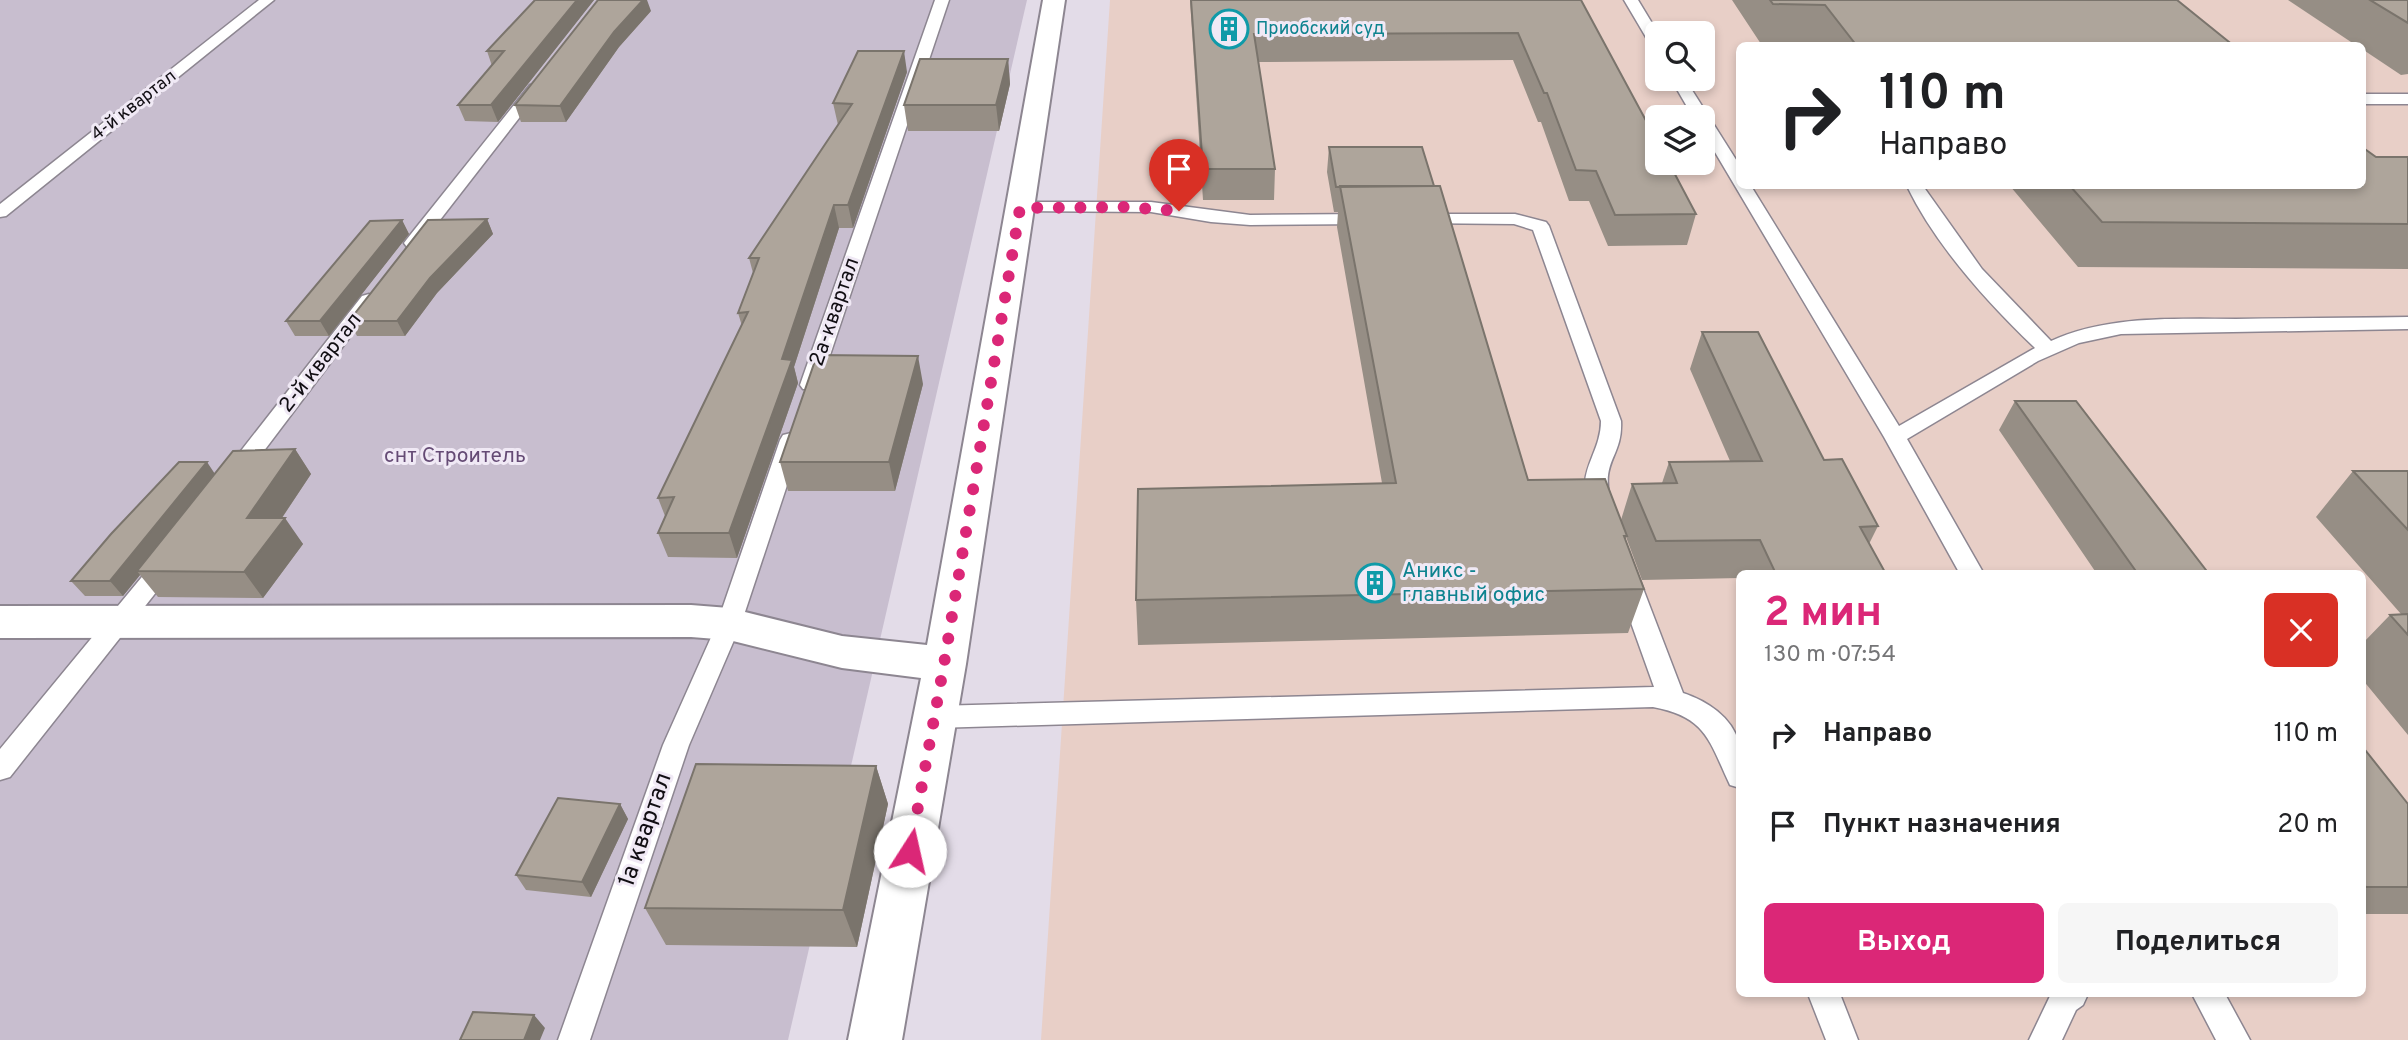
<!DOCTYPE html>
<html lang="ru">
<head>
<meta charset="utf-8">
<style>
  body { margin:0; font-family:Overpass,sans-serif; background:#f6f6f6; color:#202124; height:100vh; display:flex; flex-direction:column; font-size:26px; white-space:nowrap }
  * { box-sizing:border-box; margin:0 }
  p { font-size:23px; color:#757577 }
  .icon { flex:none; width:38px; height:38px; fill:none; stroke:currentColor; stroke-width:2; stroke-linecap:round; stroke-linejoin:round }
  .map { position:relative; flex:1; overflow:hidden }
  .drawer { position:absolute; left:1736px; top:570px; width:630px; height:427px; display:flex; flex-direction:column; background:#fff; border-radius:10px; box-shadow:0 4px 10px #0003 }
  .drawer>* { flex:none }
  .hud { position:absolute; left:1736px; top:42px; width:630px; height:147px; border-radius:10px; box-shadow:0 4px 10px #0003; background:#fff; color:#202124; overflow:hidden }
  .fabs { position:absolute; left:1645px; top:21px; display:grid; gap:14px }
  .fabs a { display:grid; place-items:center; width:70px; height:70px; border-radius:10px; background:#fff; box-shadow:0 4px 10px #0003; font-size:35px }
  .pin { position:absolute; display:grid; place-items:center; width:60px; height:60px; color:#fff; margin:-72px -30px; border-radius:50% 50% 50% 0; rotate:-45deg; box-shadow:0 0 7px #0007 }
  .pin .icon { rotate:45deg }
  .me { position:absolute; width:77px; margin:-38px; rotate:10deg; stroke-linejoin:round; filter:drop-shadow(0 0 5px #0008) }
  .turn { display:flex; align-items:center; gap:24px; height:147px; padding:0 28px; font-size:32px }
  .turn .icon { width:91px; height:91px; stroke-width:2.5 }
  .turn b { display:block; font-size:49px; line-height:60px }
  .round { display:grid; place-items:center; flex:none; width:74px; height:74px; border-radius:10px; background:#f6f6f6 }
  .summary { display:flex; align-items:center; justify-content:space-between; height:119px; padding:0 28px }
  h1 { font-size:42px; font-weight:700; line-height:52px; color:#db2777 }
  .button { display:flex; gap:14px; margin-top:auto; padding:14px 28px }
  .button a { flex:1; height:80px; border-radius:10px; background:#db2777; color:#fff; font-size:28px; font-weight:700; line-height:80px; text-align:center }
  .button a+a { background:#f6f6f6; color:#202124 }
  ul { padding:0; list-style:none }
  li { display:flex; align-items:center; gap:21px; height:91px; padding:0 28px }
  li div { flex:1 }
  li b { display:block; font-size:26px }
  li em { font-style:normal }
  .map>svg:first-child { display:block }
</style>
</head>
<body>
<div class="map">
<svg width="2408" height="1040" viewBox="0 0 2408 1040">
  <rect width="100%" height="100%" fill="#e3dce8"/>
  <path fill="#e8cfc7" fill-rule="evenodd" d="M 1110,0 L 2408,0 L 2408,1040 L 1041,1040 ZM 1657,33 L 1703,33 L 1703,79 L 1657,79 ZM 1740,46 L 2362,46 L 2362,186 L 1740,186 ZM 1657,117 L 1703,117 L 1703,163 L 1657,163 ZM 1740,574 L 2362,574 L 2362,994 L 1740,994 Z"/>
  <path fill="#c8becf" d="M 0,0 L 1027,0 L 788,1040 L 0,1040 Z"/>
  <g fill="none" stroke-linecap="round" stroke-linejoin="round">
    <defs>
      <path id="lane" d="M 259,0 L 274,0 L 6,216 L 0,217 L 0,204 Z
        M 935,0 L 949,0 L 820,385 L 817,389 L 803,389 L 800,385 Z
        M 1624,0 L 1638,0 L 1658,33 L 1657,48 L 1650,44 Z
        M 1671,79 L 1685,79 L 1740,166 L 1740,186 L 1751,186 L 1899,426 L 2035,348 C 1987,302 1936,246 1907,186 L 1923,186 L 1982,269 L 2051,341 C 2108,315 2175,319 2236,319 C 2293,318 2351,318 2408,317 L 2408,329 L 2121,334 L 2079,343 L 2038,361 L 1907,439 L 1984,574 L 1960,574 L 1884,437 L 1703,132 L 1703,117 L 1693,117 Z
        M 535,84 L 540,85 L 542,88 L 540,91 L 419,247 L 407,247 L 404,243 L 407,239 L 530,85 Z
        M 2362,94 L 2408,94 L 2408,104 L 2362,104 Z
        M 1020,202 L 1151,202 L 1250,215 L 1367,214 L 1376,219 L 1367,224 L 1250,225 L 1211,222 L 1151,212 L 1014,211 L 1011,207 L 1014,203 Z
        M 1419,214 L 1515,214 L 1546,222 L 1549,226 L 1621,421 C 1623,459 1598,460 1612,506 L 1609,511 L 1601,514 L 1593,511 C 1571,475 1601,456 1601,421 L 1533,230 L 1514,224 L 1413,223 L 1410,219 Z
        M 369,294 L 378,300 L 242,480 L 234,482 L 226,480 L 223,475 L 226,470 L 362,296 Z
        M 791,433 L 799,435 L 802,440 L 741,624 L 689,745 L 590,1040 L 558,1040 L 663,745 L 717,624 L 780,440 L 783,435 Z
        M 168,553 L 176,555 L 180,561 L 176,567 L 10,777 L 0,780 L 0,749 L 160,555 Z
        M 1627,569 L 1635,572 L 1639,578 L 1683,693 C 1707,701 1732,717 1739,743 C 1743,756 1740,775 1740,788 L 1730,785 C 1709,741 1707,717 1653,707 L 935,728 L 926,724 L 922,717 L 926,710 L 935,706 L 1654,687 L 1615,578 L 1619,572 Z
        M 1808,994 L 1840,994 L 1858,1040 L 1826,1040 Z
        M 2051,994 L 2088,994 L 2083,1005 L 2076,1010 L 2062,1040 L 2029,1040 Z
        M 2192,994 L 2225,994 L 2250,1040 L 2216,1040 Z"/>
      <path id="street" d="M 1043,0 L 1065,0 L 966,664 L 902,1040 L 848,1040 L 921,678 L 842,668 L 729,640 L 691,637 L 0,638 L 0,606 L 691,605 L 729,608 L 842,636 L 927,645 Z"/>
    </defs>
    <use href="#lane" stroke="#8d8691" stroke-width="3"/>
    <use href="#street" stroke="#8d8691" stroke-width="4"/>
    <use href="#lane" fill="#fff" fill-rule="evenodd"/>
    <use href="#street" fill="#fff" fill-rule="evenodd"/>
  </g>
  <path fill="#968e85" d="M 535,0 L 594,0 L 498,122 L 465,121 L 458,105 L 492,66 L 487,51 Z
    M 1190,0 L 1581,0 L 1696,214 L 1687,245 L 1608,246 L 1589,201 L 1569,201 L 1541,122 L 1538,122 L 1513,60 L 1258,62 L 1275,169 L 1274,200 L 1203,200 Z
    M 1732,0 L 2177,0 L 2234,46 L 1813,46 L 1812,44 L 1761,44 Z
    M 2288,0 L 2408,0 L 2408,74 L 2401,75 L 2362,49 L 2362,46 L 2357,46 Z
    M 651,11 L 619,47 L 566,122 L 521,122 L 515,105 Z
    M 1008,59 L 1010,84 L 999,131 L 908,131 L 904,105 Z
    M 907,72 L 853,228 L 839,228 L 794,367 L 798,383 L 737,558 L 668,557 L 658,533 L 665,516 L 658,498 L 742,326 L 738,313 L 753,273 L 749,258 L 838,125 L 833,103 Z
    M 1329,147 L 1434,186 L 1528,480 L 1621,520 L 1632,484 L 1662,483 L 1669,462 L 1730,461 L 1690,369 L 1702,332 L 1824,460 L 1878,526 L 1869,544 L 1886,574 L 1740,574 L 1740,578 L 1642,580 L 1626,537 L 1626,540 L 1644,589 L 1628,633 L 1138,645 L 1136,600 L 1382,483 L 1337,227 L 1338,212 L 1334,212 L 1327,172 Z
    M 2376,157 L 2408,157 L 2408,269 L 2078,267 L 2010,186 L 2362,186 Z
    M 487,219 L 493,234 L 437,293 L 405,336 L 357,336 L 349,321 Z
    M 402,220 L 409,234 L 329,336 L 295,336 L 286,321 Z
    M 923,384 L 895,491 L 788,491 L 780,462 Z
    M 2015,401 L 2209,574 L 2097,574 L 1999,430 Z
    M 295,449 L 311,474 L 282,518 L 303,544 L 263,598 L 158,597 L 140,575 L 123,596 L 85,596 L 71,581 L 215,473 Z
    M 2353,471 L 2408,471 L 2408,735 L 2362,679 L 2362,644 L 2390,615 L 2401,614 L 2316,517 Z
    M 2362,746 L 2408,804 L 2408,914 L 2362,914 Z
    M 876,766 L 888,804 L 857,947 L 666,945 L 645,908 Z
    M 620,804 L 628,819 L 591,897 L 526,890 L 516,875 Z"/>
  <path fill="#7a746c" d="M 577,0 L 594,0 L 498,122 L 491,105 Z
    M 634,0 L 647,0 L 651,11 L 619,47 L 566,122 L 560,106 Z
    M 904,51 L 907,72 L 853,228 L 848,205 Z
    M 1008,59 L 1010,84 L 999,131 L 996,105 Z
    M 834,205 L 839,228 L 794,367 L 798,383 L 737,558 L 729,533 L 782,359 Z
    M 487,219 L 493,234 L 437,293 L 405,336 L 397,321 L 430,278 Z
    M 402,220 L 409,234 L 329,336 L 320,321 Z
    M 918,356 L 923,384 L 895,491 L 889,462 Z
    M 295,449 L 311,474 L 265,543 L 247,518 Z
    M 207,462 L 217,477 L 137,571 L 140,575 L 123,596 L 110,581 Z
    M 285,518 L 303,544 L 263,598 L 244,572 Z
    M 876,766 L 888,804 L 857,947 L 843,910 Z
    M 620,804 L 628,819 L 591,897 L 582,882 Z
    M 534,1015 L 545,1028 L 540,1040 L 524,1040 Z"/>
  <path fill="#aea59b" stroke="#7a746c" stroke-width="2" d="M 535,0 L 577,0 L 491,105 L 458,105 L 504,51 L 487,51 Z
    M 598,0 L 643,0 L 614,32 L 560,106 L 515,105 Z
    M 1191,0 L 1581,0 L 1657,141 L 1657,163 L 1669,163 L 1696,214 L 1615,215 L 1596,171 L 1576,170 L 1547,93 L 1544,93 L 1518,33 L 1254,34 L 1275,169 L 1203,169 Z
    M 1770,0 L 2177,0 L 2234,46 L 1857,46 L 1825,5 L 1773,4 Z
    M 2370,0 L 2408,0 L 2408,23 Z
    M 858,51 L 904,51 L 848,205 L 834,205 L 782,359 L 792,360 L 729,533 L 658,533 L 674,497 L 658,498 L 748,312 L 738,313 L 759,258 L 749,258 L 852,104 L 833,103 Z
    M 920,59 L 1008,59 L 996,105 L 904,105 Z
    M 1329,147 L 1422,147 L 1434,186 L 1336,187 Z
    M 2362,147 L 2376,157 L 2408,157 L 2408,224 L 2102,222 L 2070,186 L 2362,186 Z
    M 1340,186 L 1440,186 L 1528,480 L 1605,479 L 1627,536 L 1624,536 L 1644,589 L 1136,600 L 1138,489 L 1396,483 Z
    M 487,219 L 430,278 L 397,321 L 349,321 L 428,220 Z
    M 402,220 L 320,321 L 286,321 L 370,221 Z
    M 1702,332 L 1758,332 L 1824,460 L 1842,459 L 1878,526 L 1860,527 L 1886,574 L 1776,574 L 1760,540 L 1656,541 L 1632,484 L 1677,483 L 1669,462 L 1762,461 Z
    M 817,355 L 918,356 L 889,462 L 780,462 Z
    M 2015,401 L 2076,401 L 2209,574 L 2138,574 Z
    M 295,449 L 247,518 L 285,518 L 244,572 L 137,571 L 233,451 Z
    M 179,462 L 207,462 L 110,581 L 71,581 L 111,534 Z
    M 2353,471 L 2408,471 L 2408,530 Z
    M 2408,614 L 2408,635 L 2390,615 Z
    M 2362,746 L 2408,804 L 2408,887 L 2366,887 L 2362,883 Z
    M 696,764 L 876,766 L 843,910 L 645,908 Z
    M 558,798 L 620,804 L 582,882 L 516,875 Z
    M 473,1012 L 534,1015 L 524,1040 L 460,1040 Z"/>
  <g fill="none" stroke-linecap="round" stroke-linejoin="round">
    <path stroke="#db2777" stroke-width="12" stroke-dasharray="0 21.6" d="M 910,851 L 944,664 L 1020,208 L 1125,207 L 1179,211"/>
  </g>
  <defs>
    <symbol id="building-ring" viewBox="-11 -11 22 22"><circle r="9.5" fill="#f0e9f5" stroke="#0f9aa8" stroke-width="1.5"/><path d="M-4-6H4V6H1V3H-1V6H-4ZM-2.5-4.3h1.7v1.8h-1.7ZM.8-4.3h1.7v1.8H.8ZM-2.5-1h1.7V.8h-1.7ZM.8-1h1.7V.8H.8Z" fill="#0f9aa8"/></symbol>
  </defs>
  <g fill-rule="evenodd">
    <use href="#building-ring" x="1207" y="7" width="44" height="44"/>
    <use href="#building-ring" x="1353" y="561" width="44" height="44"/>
  </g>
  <g text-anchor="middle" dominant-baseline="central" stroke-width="6" stroke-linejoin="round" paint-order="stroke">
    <g font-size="18" fill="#0d838f" stroke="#f0e9f5" text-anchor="start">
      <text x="1256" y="29">Приобский суд</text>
    </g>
    <g font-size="18" fill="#110e13" stroke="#f0e9f5">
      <text transform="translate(134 106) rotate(-38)">4-й квартал</text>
    </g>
    <g font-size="21" fill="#110e13" stroke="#f0e9f5">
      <text transform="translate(835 312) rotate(-71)">2а-квартал</text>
      <text transform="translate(321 363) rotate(-52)">2-й квартал</text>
    </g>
    <g font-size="21" fill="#654b75" stroke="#f0e9f5">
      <text x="455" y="456">снт Строитель</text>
    </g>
    <g font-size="21" fill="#0d838f" stroke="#f0e9f5" text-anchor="start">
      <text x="1402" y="571">Аникс -<tspan x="1402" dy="24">главный офис</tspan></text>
    </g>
    <g font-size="24" fill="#110e13" stroke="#f0e9f5">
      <text transform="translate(646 830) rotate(-71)">1а квартал</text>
    </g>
  </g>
</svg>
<div class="fabs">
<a><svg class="icon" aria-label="search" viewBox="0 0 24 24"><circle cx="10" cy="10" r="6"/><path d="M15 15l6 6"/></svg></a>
<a><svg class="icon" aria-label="layers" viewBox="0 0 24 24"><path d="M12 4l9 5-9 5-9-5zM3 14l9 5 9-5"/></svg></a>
</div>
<div class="pin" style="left:1179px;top:211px;background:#d93025"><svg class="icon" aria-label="arrive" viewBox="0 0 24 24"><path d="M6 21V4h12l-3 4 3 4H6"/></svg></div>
<svg class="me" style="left:910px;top:851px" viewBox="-20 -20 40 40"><circle r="19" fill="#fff"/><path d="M0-13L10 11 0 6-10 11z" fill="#db2777"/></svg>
<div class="hud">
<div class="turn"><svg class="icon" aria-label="right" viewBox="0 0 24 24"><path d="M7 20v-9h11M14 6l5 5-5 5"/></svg><div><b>110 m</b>Направо</div></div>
</div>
<section class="drawer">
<div class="summary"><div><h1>2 мин</h1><p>130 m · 07:54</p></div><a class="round" style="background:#d93025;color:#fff"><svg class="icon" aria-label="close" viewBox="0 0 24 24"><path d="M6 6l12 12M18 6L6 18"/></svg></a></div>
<ul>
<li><svg class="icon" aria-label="right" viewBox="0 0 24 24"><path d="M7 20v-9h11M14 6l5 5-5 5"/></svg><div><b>Направо</b></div><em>110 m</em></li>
<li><svg class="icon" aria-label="arrive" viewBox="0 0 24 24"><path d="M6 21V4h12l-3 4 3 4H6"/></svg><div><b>Пункт назначения</b></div><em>20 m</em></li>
</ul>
<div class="button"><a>Выход</a><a>Поделиться</a></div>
</section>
</div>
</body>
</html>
